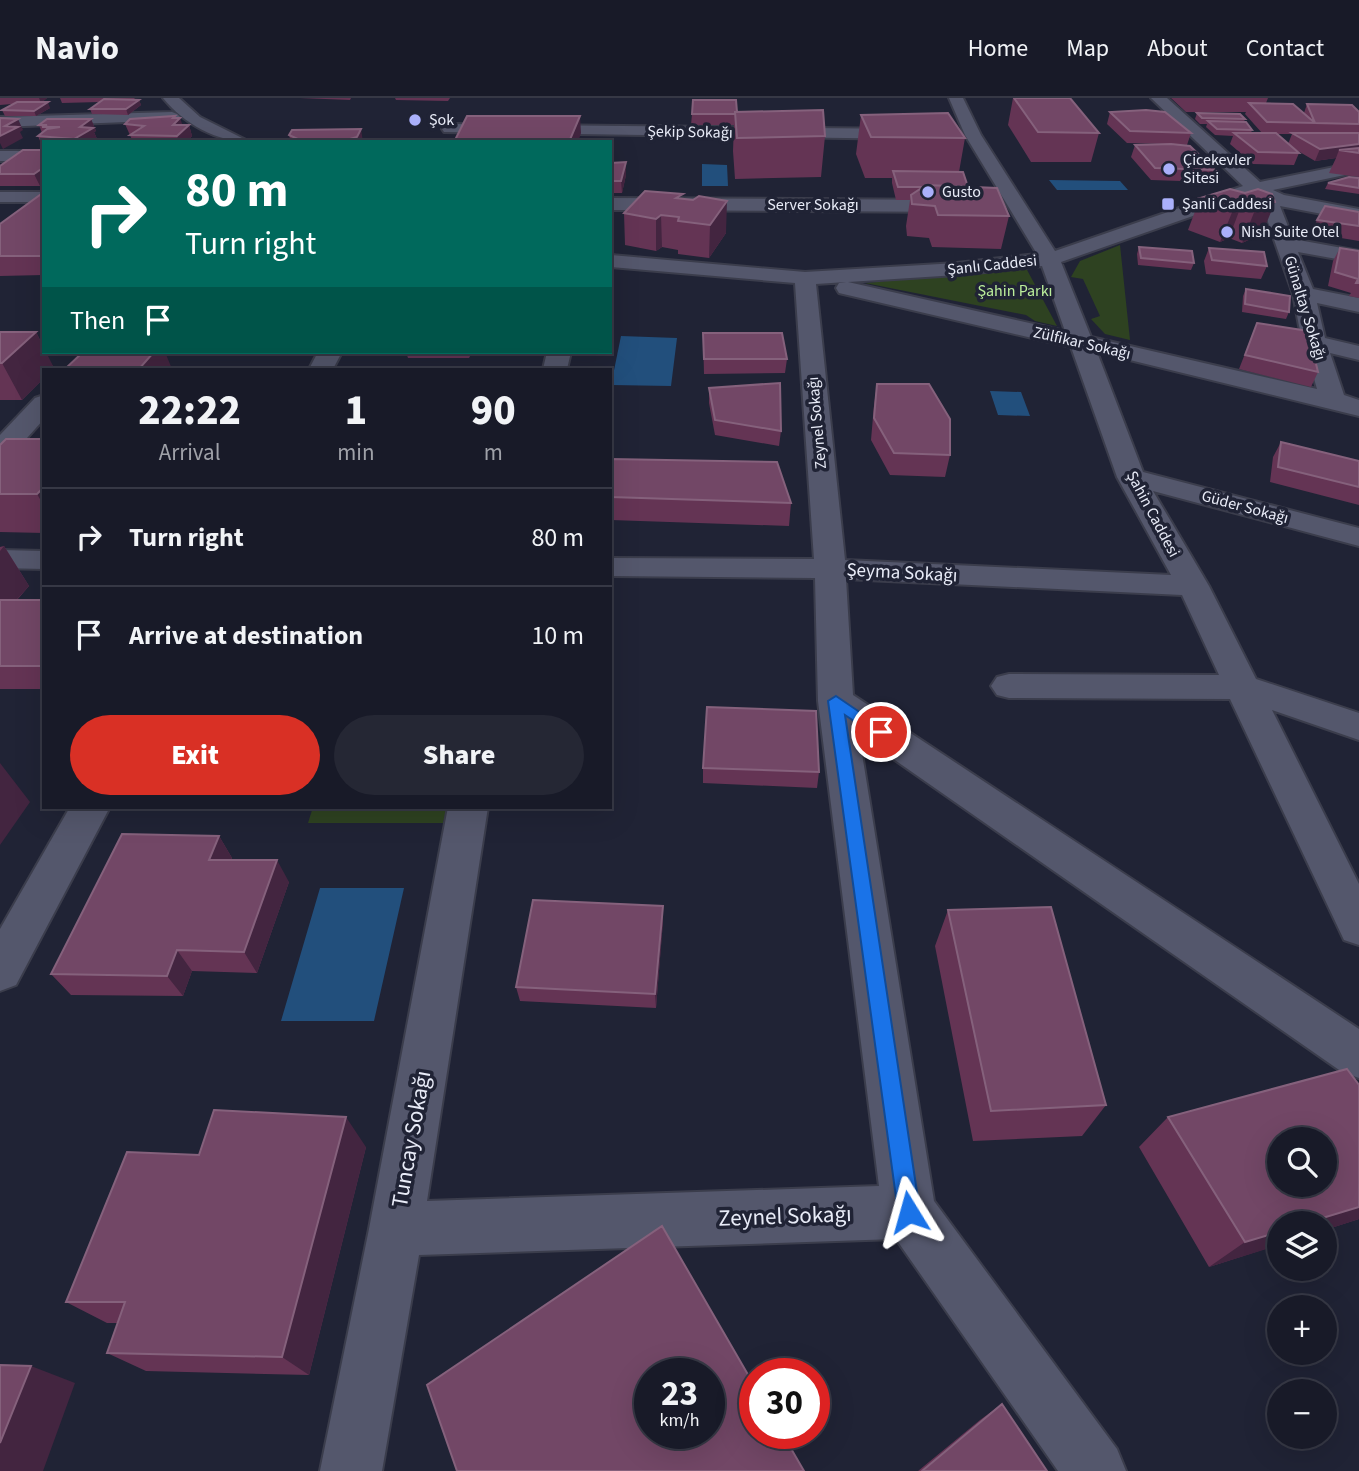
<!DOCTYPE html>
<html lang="en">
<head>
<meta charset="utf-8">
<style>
  body { margin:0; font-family:"Source Sans 3",sans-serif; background:#252734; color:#f1f3f6; height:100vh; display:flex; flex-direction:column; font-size:26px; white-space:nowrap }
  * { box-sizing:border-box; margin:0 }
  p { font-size:23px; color:#9fa1a8 }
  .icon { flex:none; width:38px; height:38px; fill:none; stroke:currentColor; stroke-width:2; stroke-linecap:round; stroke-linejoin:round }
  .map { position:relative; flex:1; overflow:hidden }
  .panel { position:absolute; left:42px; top:270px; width:570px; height:441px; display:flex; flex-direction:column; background:#181a28; border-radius:0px; box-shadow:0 7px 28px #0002,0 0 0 2px #363845 }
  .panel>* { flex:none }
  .top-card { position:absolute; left:42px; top:42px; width:570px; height:214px; border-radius:0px; box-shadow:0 7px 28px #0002,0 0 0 2px #363845; background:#00695c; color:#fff; overflow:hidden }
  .tools { position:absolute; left:1267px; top:1029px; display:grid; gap:14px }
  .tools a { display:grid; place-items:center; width:70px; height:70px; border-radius:50%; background:#181a28; box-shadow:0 7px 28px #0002,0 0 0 2px #363845; font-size:35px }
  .speed { position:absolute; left:634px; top:1260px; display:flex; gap:14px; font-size:35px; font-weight:700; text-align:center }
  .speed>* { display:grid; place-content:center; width:91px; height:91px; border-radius:50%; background:#181a28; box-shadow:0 7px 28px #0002,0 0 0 2px #363845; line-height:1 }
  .speed small { font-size:18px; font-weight:400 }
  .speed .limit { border:10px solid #d22; background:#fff; color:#111 }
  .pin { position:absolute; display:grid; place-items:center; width:60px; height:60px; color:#fff; margin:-30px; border:4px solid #fff; border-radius:50%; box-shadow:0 2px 7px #0007 }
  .me { position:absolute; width:77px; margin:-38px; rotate:352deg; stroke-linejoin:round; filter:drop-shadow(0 0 5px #0008) }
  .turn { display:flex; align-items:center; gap:24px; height:147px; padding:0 28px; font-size:32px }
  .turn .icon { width:91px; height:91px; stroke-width:2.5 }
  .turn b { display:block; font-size:49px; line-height:60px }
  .then { display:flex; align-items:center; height:66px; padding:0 28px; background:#0003; gap:14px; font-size:26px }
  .eta { display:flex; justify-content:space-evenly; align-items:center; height:119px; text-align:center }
  .eta b { font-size:42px; font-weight:800; line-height:49px }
  .button { display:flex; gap:14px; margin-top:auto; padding:14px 28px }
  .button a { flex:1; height:80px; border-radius:42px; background:#d93025; color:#fff; font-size:28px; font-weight:800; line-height:80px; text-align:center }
  .button a+a { background:#252734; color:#f1f3f6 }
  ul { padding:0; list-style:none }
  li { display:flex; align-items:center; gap:21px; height:98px; padding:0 28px; border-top:2px solid #363845 }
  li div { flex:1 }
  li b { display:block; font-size:26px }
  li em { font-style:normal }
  header { display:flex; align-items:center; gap:42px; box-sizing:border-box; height:98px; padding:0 35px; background:#181a28; border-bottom:2px solid #363845 }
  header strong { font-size:33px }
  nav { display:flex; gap:38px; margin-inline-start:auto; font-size:24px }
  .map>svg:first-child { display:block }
</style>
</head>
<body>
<header>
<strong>Navio</strong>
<nav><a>Home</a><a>Map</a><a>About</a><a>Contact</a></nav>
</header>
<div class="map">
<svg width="1359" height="1373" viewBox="0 0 1359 1373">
  <rect width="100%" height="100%" fill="#202335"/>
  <path fill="#2e4221" d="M 1120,147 L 1130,242 L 1105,236 L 1091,221 L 1100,218 L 1083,181 L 1071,179 L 1080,163 Z
    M 1026,170 L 1057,228 L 1035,223 L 1026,217 L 865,185 Z
    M 313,709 L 447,709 L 443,725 L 308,725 Z"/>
  <path fill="#224f7c" d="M 702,66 L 727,67 L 728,88 L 702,88 Z
    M 1049,82 L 1120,83 L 1128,92 L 1057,92 Z
    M 621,238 L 677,240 L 671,288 L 611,287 Z
    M 990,293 L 1021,294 L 1030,318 L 998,317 Z
    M 320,790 L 404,790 L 374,923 L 281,923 Z"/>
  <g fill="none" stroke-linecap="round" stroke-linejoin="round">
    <defs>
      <path id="minor" d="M 163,0 L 179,0 L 200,19 L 250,44 C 217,44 184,26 163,0 Z
        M 949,0 L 963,0 L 981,37 L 1055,153 L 1243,88 L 1151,0 L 1167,0 L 1260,84 L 1359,64 L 1359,74 L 1273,92 L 1284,97 L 1359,111 L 1359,123 L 1280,108 L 1293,141 L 1359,153 L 1359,165 L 1298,154 L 1313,191 L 1359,200 L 1359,214 L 1317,205 L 1325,240 L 1359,248 L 1359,262 L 1330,255 L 1344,297 L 1359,302 L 1359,318 L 1097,254 L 1143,374 L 1359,430 L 1359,448 L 1153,393 L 1209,488 L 1256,581 L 1359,615 L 1359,642 L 1272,612 L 1359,786 L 1359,847 L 1344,842 L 1230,601 L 1009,600 L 997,597 L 991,588 L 997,579 L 1009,576 L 1219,577 L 1182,497 L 846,481 L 853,597 L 1359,931 L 1359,980 L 1342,974 L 859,637 L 934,1103 L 1117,1351 L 1126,1373 L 1058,1373 L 896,1141 L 419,1157 L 382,1373 L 320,1373 L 369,1131 L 448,709 L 488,709 L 427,1103 L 879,1088 L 818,603 L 815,480 L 611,478 L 611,460 L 814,461 L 795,185 L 611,169 L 611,157 L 805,174 L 957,165 L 1037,156 L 965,37 ZM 1253,97 L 1261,104 L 1293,196 L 1299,228 L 1317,291 L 1091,239 L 1061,164 ZM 1042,168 L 1065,233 L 848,184 L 957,177 ZM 846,184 L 839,185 L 836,190 L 839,195 L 1071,249 L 1117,379 L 1171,477 L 845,462 L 816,186 Z
        M 172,14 L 177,16 L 180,19 L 177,22 L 0,29 L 0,19 Z
        M 450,26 L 911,31 L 919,36 L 911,41 L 444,34 L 442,31 Z
        M 0,53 L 44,53 L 44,63 L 0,63 Z
        M 0,94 L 44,94 L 44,104 L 0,104 Z
        M 611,100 L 962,102 L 971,108 L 962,114 L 611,112 Z
        M 318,254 L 342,254 L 333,271 L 309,271 Z
        M 547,254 L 571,254 L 567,271 L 543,271 Z
        M 44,297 L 44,321 L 10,359 L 0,361 L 0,337 L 35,300 Z
        M 0,452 L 44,453 L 44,471 L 0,470 Z
        M 70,709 L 110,709 L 16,887 L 0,893 L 0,831 Z"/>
    </defs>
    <use href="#minor" stroke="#3b3d4c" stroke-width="4"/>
    <use href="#minor" fill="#54576c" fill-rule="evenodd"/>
  </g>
  <path fill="#643454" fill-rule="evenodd" d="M 0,0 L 47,0 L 42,4 L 50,10 L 36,18 L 5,18 L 2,12 L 12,6 L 0,7 Z
    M 60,0 L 135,0 L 133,2 L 139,2 L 141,7 L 128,17 L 92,16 L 90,11 L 100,4 L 62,5 Z
    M 300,0 L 351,0 L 350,2 Z
    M 395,0 L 450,0 L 448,3 L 396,2 Z
    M 1013,0 L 1070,0 L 1099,35 L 1091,64 L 1031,64 L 1008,27 Z
    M 1171,0 L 1268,0 L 1266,5 L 1304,15 L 1307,6 L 1359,14 L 1359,79 L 1329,75 L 1336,60 L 1315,63 L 1293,50 L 1299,55 L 1294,67 L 1253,66 L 1230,46 L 1233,38 L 1215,37 L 1206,29 L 1207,26 L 1200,26 L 1195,21 L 1197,15 L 1245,21 L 1244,24 L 1252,32 L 1251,35 L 1262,35 L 1245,16 L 1246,14 L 1186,14 ZM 1277,36 L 1292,36 L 1288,46 Z
    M 737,14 L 825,38 L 821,79 L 735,81 L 733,53 L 734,27 L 691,27 L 692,16 Z
    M 1110,14 L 1191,35 L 1187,47 L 1175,46 L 1215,72 L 1210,84 L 1151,82 L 1131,59 L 1135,47 L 1167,46 L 1127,45 L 1107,26 Z
    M 861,17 L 965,40 L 959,74 L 968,89 L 1009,118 L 1001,151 L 932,149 L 929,140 L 907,138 L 906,128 L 910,102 L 896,102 L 892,85 L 892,80 L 865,80 L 856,56 Z
    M 175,20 L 182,27 L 189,27 L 192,38 L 187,44 L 133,44 L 125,26 Z
    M 91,21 L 96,33 L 94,34 L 97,41 L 93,44 L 44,44 L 44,50 L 43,50 L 38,38 L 42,35 L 39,27 Z
    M 289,37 L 363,42 L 363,44 L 291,44 Z
    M 44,52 L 44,85 L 40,88 L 0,88 L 0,68 Z
    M 611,65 L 626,77 L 622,95 L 611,95 Z
    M 1359,80 L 1359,96 L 1325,91 L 1328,85 Z
    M 1258,91 L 1262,136 L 1242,145 L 1229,140 L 1220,144 L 1188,132 L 1200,100 L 1245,95 Z
    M 44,94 L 44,177 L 0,178 L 0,126 Z
    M 683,101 L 726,135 L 709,160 L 678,156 L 678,152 L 662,149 L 656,153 L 625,147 L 624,115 Z
    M 1359,114 L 1359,143 L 1311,135 L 1317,122 Z
    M 1139,149 L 1194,165 L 1191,172 L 1138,167 L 1137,156 Z
    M 1209,150 L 1267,168 L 1261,181 L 1206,176 L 1204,163 Z
    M 1340,150 L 1359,153 L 1359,200 L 1349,198 L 1351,195 L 1328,188 L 1333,163 Z
    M 1246,191 L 1289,214 L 1286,221 L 1242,214 L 1243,198 Z
    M 1257,225 L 1318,274 L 1311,289 L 1239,271 Z
    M 0,234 L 36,234 L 44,250 L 44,254 L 54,270 L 44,271 L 44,280 L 22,302 L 0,302 Z
    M 703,235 L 787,261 L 785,275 L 704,276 Z
    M 406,254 L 472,254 L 469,260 L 408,260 Z
    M 877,286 L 950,357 L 945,379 L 890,377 L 871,342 L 874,307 Z
    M 709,290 L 781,333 L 779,348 L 715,337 L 709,305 Z
    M 44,341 L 44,435 L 0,434 L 0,396 Z
    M 1281,344 L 1359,363 L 1359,407 L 1270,384 L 1273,359 Z
    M 611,361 L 791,405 L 789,428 L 611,422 Z
    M 4,448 L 29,488 L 17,502 L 44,502 L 44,591 L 0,591 L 0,449 Z
    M 703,670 L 819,674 L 817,690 L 703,685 Z
    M 177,709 L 287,709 L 286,711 L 178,711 Z
    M 219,738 L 232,760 L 232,762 L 289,784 L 257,875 L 192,873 L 183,898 L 71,897 L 51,876 Z
    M 663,808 L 663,823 L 656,910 L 520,903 L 516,889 Z
    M 948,812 L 1106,1007 L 1082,1038 L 973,1043 L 935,848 Z
    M 1359,987 L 1359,1121 L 1209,1169 L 1139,1049 L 1168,1019 Z
    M 366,1049 L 309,1277 L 146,1273 L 107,1255 L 118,1225 L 107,1225 L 66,1204 L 199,1057 Z
    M 1002,1306 L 1047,1373 L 918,1373 L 980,1322 Z"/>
  <path fill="#432540" d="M 39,0 L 47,0 L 41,5 Z
    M 139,2 L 141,7 L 128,17 L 126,11 Z
    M 48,4 L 50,10 L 36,18 L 34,13 Z
    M 175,18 L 177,23 L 180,20 L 184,31 L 177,38 L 173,20 Z
    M 580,18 L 581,35 L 578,44 L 569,44 Z
    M 18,21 L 23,32 L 20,34 L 23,40 L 3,51 L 0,45 L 0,38 L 5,28 Z
    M 91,21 L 96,33 L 94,34 L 97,41 L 93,44 L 75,44 L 74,41 L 80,29 Z
    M 189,27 L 192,38 L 187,44 L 179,44 L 177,38 Z
    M 361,31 L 363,44 L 343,44 Z
    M 1359,46 L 1359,55 L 1339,52 L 1336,60 L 1315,63 L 1320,51 Z
    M 626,64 L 626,77 L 622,95 L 621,83 Z
    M 44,69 L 44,85 L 40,88 L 34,76 Z
    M 727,103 L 726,135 L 709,160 L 710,127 Z
    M 1275,104 L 1262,136 L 1242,145 L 1255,112 Z
    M 1241,108 L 1229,140 L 1220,144 L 1233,112 Z
    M 661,117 L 662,149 L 656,153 L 656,121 Z
    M 36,234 L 44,250 L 44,254 L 46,254 L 54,270 L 44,271 L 44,280 L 22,302 L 2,265 Z
    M 154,254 L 165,254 L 172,271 L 139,271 Z
    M 44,389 L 44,408 L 37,396 Z
    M 4,448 L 29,488 L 0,520 L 0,453 Z
    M 0,665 L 30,704 L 0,747 Z
    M 219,738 L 232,760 L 223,784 L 209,762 Z
    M 277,762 L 289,784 L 257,875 L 244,854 Z
    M 663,808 L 663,823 L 656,910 L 655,896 Z
    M 177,852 L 192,873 L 183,898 L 167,878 Z
    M 346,1019 L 366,1049 L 309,1277 L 282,1259 Z
    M 1359,1109 L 1359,1121 L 1325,1132 L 1325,1125 L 1306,1125 Z
    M 1279,1134 L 1279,1147 L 1209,1169 L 1245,1144 Z
    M 31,1268 L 75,1285 L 43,1373 L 0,1373 L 0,1345 Z"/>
  <path fill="#724766" stroke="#85617c" stroke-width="2" fill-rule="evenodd" d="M 1014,0 L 1070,0 L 1099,35 L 1038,34 Z
    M 104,1 L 139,2 L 126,11 L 90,11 Z
    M 693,2 L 736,2 L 737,14 L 735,14 L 735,16 L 692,16 Z
    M 17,4 L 48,4 L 34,13 L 2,12 Z
    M 1249,5 L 1293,6 L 1315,25 L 1267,24 Z
    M 1307,6 L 1352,7 L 1359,14 L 1359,26 L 1315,25 Z
    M 823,12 L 825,38 L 737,40 L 735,14 Z
    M 1146,12 L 1165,14 L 1191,35 L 1130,33 L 1110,14 Z
    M 948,15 L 965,40 L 871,39 L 861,17 Z
    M 1197,15 L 1240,16 L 1245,21 L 1202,20 Z
    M 175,18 L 173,20 L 180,20 L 173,27 L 189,27 L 177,38 L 130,37 L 144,28 L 125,26 L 130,21 Z
    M 467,18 L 580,18 L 569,44 L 454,44 Z
    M 0,20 L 18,21 L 5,28 L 18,29 L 0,38 Z
    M 47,21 L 91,21 L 80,29 L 93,30 L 74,41 L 38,38 L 47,31 L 60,29 L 42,29 L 47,27 L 39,27 Z
    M 1208,23 L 1246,24 L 1252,32 L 1217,31 Z
    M 361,31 L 357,39 L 343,43 L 302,43 L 289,37 L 292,32 Z
    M 1234,35 L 1276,35 L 1299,55 L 1258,54 Z
    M 1292,35 L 1359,35 L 1359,46 L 1320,51 Z
    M 1171,46 L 1190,48 L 1215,72 L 1155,70 L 1135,47 Z
    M 1359,50 L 1359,55 L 1339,52 Z
    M 23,52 L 44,52 L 44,69 L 34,76 L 0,76 L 0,68 Z
    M 626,64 L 621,83 L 611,83 L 611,65 Z
    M 893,73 L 963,74 L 968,89 L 926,87 L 923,89 L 898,89 Z
    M 1349,79 L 1359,80 L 1359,90 L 1328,85 Z
    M 926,87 L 997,90 L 1009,118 L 938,117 L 935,108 L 912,106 L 911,97 Z
    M 1230,91 L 1245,95 L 1258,91 L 1272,96 L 1275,104 L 1255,112 L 1241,108 L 1233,112 L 1200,100 Z
    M 645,93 L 683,96 L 676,100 L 693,102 L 699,98 L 727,103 L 710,127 L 678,123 L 679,119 L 661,117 L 656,121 L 624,115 Z
    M 44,94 L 44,158 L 0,158 L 0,126 Z
    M 1325,108 L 1359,114 L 1359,128 L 1317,122 Z
    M 1139,149 L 1192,153 L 1194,165 L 1141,160 Z
    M 1209,150 L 1264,154 L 1267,168 L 1212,162 Z
    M 1340,150 L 1359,153 L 1359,185 L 1356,185 L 1358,181 L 1335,174 Z
    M 1246,191 L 1290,198 L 1289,214 L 1245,206 Z
    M 1257,225 L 1308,233 L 1318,274 L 1245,257 Z
    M 0,234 L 36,234 L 2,265 L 0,265 Z
    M 703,235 L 782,235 L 787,261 L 704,261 Z
    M 83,254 L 154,254 L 139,271 L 65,271 Z
    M 258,269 L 257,271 L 170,271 L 171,270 Z
    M 780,285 L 781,333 L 715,322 L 709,290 Z
    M 877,286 L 929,286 L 950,321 L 950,357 L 894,355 L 874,320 Z
    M 6,341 L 44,341 L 44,389 L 37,396 L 0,396 L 0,347 Z
    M 1281,344 L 1359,363 L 1359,389 L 1278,369 Z
    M 611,361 L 777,364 L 791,405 L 611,399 Z
    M 0,502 L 44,502 L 44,568 L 0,568 Z
    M 707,609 L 816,613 L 819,674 L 703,670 Z
    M 122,736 L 219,738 L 209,762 L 277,762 L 244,854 L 177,852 L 167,878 L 51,876 Z
    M 533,802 L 663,808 L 655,896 L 516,889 Z
    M 1051,809 L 1106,1007 L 991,1013 L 948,812 Z
    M 1347,971 L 1359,987 L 1359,1109 L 1306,1125 L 1279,1125 L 1279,1134 L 1245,1144 L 1168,1019 ZM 1279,1041 L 1325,1041 L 1325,1087 L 1279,1087 Z
    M 214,1012 L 346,1019 L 282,1259 L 107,1255 L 125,1204 L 66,1204 L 127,1054 L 199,1057 Z
    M 662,1128 L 754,1287 L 754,1335 L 782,1335 L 804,1373 L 457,1373 L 427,1287 ZM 649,1276 L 709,1276 L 709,1335 L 649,1335 Z
    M 0,1267 L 31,1268 L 0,1345 Z
    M 1002,1306 L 1047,1373 L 922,1373 Z"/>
  <path fill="#1a73e8" stroke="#114b97" stroke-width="2" d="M 836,598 L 889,634 L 881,640 L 876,638 L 845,617 L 920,1114 L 917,1122 L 909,1125 L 902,1122 L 898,1114 L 828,603 Z"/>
  <g fill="#aab0fb" stroke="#202335" stroke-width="2.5">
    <circle cx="415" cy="22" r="7"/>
    <circle cx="1169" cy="71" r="7"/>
    <circle cx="928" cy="94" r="7"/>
    <rect x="1161" y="99" width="14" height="14" rx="3.5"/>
    <circle cx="1227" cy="134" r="7"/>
  </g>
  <g text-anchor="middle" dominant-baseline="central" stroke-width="7" stroke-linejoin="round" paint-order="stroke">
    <g font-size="16" fill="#e8ebf7" stroke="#202335" text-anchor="start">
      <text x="429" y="22">Şok</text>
      <text x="1183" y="62">Çicekevler<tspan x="1183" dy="18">Sitesi</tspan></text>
      <text x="942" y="94">Gusto</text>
      <text x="1182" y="106">Şanli Caddesi</text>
      <text x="1241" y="134">Nish Suite Otel</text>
    </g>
    <g font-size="16" fill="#e8ebf7" stroke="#202335">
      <text transform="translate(690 34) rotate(1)">Şekip Sokağı</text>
      <text x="813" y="107">Server Sokağı</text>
      <text transform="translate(992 167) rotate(-6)">Şanlı Caddesi</text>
      <text transform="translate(1305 210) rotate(73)">Günaltay Sokağı</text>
      <text transform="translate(1082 245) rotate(13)">Zülfikar Sokağı</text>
      <text transform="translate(817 325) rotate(-95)">Zeynel Sokağı</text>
      <text transform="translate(1245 409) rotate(15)">Güder Sokağı</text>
      <text transform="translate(1153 416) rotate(62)">Şahin Caddesi</text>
    </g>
    <g font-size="16" fill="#bbee9b" stroke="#202335">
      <text x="1015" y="193">Şahin Parkı</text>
    </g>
    <g font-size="19" fill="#e8ebf7" stroke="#202335">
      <text transform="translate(902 475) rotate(3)">Şeyma Sokağı</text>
    </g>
    <g font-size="23" fill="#e8ebf7" stroke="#202335">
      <text transform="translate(411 1041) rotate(-80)">Tuncay Sokağı</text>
      <text transform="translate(785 1118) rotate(-2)">Zeynel Sokağı</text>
    </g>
  </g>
</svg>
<div class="tools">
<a><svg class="icon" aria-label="search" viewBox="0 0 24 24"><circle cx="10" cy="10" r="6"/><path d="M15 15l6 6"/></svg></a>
<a><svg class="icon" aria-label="layers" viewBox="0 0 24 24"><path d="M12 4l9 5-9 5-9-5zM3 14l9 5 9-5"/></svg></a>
<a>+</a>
<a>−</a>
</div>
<div class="speed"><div>23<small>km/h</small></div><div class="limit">30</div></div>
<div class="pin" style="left:881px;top:634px;background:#d93025"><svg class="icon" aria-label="arrive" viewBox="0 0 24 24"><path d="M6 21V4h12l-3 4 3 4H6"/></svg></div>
<svg class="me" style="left:909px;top:1114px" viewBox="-20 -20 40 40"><path d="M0-17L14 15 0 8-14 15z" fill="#1a73e8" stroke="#fff" stroke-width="4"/></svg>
<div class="top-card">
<div class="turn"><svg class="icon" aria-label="right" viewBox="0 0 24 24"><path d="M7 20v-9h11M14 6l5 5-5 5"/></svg><div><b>80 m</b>Turn right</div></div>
<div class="then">Then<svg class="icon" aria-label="arrive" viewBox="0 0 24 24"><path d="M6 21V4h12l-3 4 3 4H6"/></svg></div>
</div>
<section class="panel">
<div class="eta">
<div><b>22:22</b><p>Arrival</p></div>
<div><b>1</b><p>min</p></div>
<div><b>90</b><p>m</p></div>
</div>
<ul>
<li><svg class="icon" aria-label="right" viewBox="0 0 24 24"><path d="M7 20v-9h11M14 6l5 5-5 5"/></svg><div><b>Turn right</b></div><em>80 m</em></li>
<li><svg class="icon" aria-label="arrive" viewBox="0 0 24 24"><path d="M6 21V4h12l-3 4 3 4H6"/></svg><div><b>Arrive at destination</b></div><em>10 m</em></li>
</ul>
<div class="button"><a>Exit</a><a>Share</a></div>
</section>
</div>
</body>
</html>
